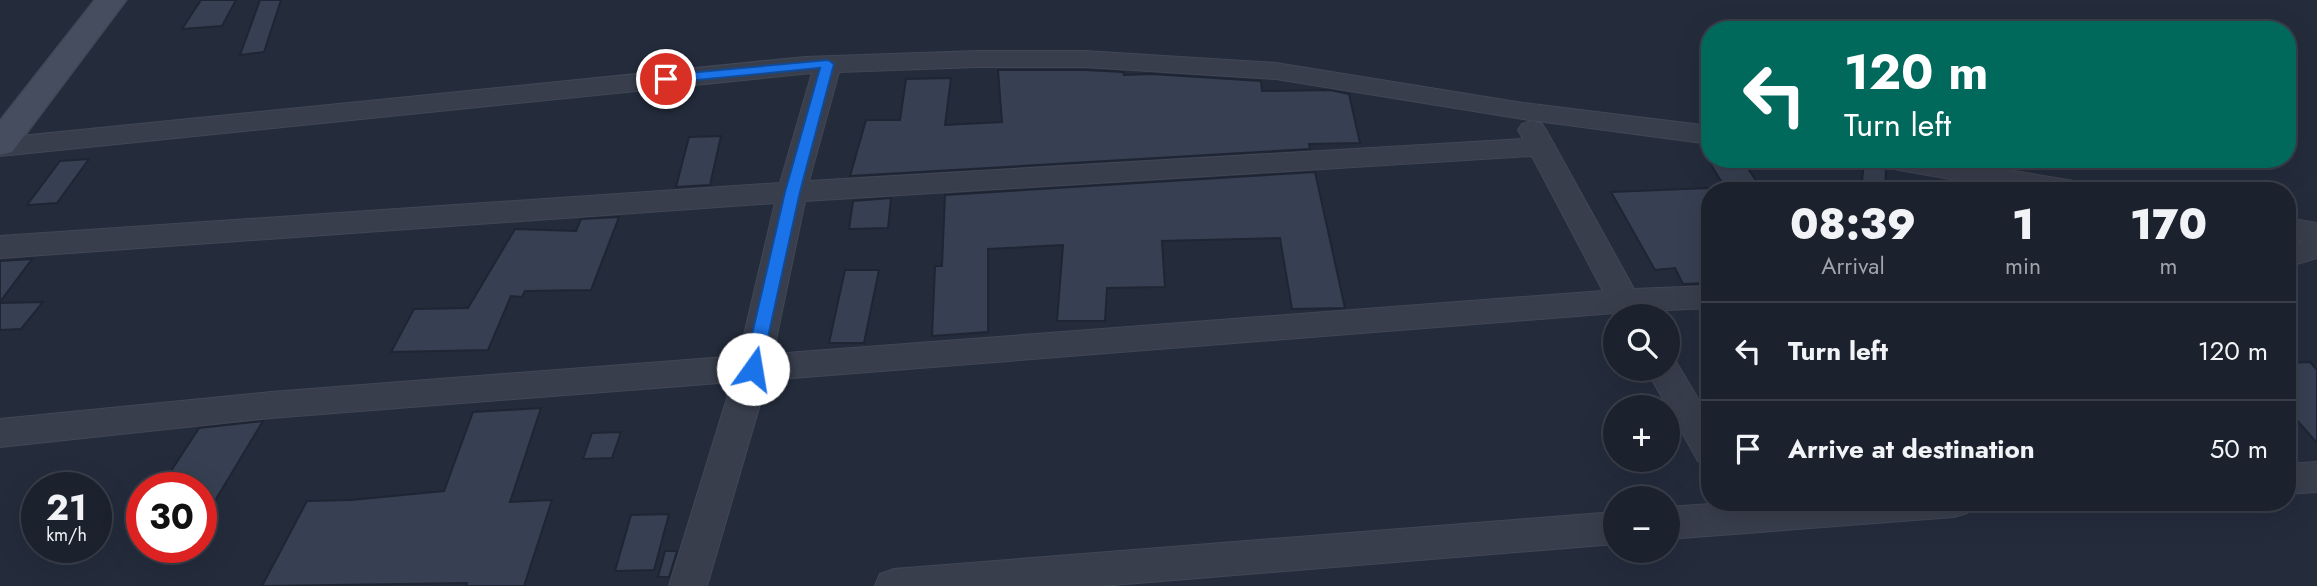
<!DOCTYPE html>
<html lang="en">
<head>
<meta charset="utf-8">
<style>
  body { margin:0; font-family:Jost,sans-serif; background:#282e39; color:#f1f3f6; height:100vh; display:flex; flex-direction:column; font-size:26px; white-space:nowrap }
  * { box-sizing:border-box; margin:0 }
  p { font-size:23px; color:#a0a3aa }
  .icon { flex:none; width:38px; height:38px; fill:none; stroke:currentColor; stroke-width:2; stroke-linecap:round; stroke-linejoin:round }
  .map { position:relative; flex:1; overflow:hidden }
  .sheet { position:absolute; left:1701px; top:182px; width:595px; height:329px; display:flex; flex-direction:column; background:#1b212d; border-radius:28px; box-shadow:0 7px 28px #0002,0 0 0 2px #393e49 }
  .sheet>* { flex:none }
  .top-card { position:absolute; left:1701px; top:21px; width:595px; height:147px; border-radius:28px; box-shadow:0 7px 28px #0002,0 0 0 2px #393e49; background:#00695c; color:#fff; overflow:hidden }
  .controls { position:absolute; left:1603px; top:304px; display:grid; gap:14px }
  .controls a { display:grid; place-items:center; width:77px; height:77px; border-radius:50%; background:#1b212d; box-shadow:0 7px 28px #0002,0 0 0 2px #393e49; font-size:35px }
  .speed { position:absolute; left:21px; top:472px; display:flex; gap:14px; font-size:35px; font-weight:700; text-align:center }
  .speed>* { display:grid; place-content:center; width:91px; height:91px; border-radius:50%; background:#1b212d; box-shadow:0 7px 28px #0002,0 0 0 2px #393e49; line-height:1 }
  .speed small { font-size:18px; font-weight:400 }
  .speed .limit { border:10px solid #d22; background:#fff; color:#111 }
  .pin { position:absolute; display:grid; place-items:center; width:60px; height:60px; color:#fff; margin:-30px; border:4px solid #fff; border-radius:50%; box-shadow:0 2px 7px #0007 }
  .me { position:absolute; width:77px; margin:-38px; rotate:13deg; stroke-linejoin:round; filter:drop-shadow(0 0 5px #0008) }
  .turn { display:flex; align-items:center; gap:24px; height:147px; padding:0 28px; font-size:32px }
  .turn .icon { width:91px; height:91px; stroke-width:2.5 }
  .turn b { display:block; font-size:49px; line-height:60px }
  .eta { display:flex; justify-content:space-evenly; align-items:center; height:119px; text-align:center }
  .eta b { font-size:42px; font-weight:800; line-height:49px }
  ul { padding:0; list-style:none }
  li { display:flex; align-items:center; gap:21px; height:98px; padding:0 28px; border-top:2px solid #393e49 }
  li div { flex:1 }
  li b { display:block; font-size:26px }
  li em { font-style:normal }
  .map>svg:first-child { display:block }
</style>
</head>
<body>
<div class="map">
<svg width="2317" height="586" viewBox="0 0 2317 586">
  <rect width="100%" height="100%" fill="#242c3c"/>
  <path fill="#374052" stroke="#1f2533" stroke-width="2" d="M 201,0 L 236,0 L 222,26 L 182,29 Z
    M 260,0 L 281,0 L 264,52 L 240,55 Z
    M 998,70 L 1085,70 L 1123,72 L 1124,75 L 1152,74 L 1261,81 L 1262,91 L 1330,90 L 1349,94 L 1360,143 L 1309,144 L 1310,149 L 850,176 L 866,120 L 900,120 L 906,79 L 951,78 L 945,125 L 1002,122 Z
    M 721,136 L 710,185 L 676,187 L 689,137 Z
    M 89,159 L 57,203 L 27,205 L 60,161 Z
    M 1743,161 L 1763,191 L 1727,191 L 1710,163 Z
    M 1864,161 L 1886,170 L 1885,191 L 1861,191 Z
    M 1315,172 L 1345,308 L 1292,309 L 1280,238 L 1162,241 L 1165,287 L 1107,288 L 1105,321 L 1057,321 L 1063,245 L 988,249 L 988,332 L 932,336 L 935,266 L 942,266 L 945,195 Z
    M 1710,188 L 1710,283 L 1683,284 L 1675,268 L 1655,270 L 1611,192 Z
    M 891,198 L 888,228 L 849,229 L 853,201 Z
    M 619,217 L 591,290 L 525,291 L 522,297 L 511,296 L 488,350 L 391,352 L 414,309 L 468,308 L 515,229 L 576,231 L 581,219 Z
    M 32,259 L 0,302 L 0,261 Z
    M 845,270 L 879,270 L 864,343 L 829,343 Z
    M 43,302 L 21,329 L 0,330 L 0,303 Z
    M 2310,362 L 2317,370 L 2317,443 L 2287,409 L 2287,363 Z
    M 541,408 L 510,502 L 552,500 L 524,586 L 466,586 L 467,583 L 262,586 L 307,501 L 351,500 L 444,491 L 473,412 Z
    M 263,421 L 201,524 L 201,488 L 160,488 L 199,428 Z
    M 621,432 L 612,458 L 583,459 L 592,433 Z
    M 669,514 L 654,570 L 615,571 L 631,515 Z
    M 665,551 L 677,551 L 669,577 L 658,577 Z"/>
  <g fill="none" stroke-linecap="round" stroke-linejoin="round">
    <defs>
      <path id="street" d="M 977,51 L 1085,51 L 1276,63 L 1523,103 L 1710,126 L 1710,144 L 1523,119 L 1276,79 L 1085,67 L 977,67 L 839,72 L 809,181 L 1523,139 L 1518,130 L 1522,124 L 1532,121 L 1542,124 L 1546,130 L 1634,289 L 1710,286 L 1710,308 L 1646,311 L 1649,317 L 1617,317 L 1615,313 L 767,380 L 707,586 L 669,586 L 732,382 L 271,418 L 0,447 L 0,419 L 271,392 L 739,356 L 775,203 L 0,258 L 0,236 L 780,183 L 812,73 L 0,156 L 0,138 L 805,57 ZM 1532,156 L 1603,291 L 773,354 L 805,201 Z
        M 1874,159 L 1943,159 L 2074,181 L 2084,184 L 2088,191 L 2018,191 L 1888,168 L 1878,165 Z
        M 2287,218 L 2317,223 L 2317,258 L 2287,267 L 2287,245 L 2302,241 L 2287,238 Z
        M 1668,358 L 1675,360 L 1710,419 L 1710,465 L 1698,461 L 1646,369 L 1668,369 Z
        M 2317,462 L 2317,492 L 2287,494 L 2287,464 Z
        M 1738,502 L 1972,502 L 1967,513 L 1954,517 L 1668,539 L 1668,507 Z
        M 1615,512 L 1615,544 L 1101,586 L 875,586 L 880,574 L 894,569 Z"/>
      <path id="secondary" d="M 95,0 L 126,0 L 12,152 L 0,155 L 0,121 Z"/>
    </defs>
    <use href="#street" stroke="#414755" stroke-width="2"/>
    <use href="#secondary" stroke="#414755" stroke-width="3"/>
    <use href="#street" fill="#383e4c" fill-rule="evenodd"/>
    <use href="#secondary" fill="#464d5f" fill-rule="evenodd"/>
  </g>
  <path fill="#1a73e8" stroke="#114b97" stroke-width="2" d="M 828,60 L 834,64 L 800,192 L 761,369 L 759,373 L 747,373 L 744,369 L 785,192 L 820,68 L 666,83 L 659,79 L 666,75 Z"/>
</svg>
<div class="controls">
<a><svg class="icon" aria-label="search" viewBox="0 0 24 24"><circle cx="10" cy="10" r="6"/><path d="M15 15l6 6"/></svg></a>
<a>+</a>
<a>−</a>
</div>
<div class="speed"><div>21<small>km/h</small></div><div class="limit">30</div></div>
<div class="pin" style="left:666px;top:79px;background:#d93025"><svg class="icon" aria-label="arrive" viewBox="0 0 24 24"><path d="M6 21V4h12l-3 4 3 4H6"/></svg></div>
<svg class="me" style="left:753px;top:369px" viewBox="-20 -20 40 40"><circle r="19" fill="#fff"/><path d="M0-13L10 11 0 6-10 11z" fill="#1a73e8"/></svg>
<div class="top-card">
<div class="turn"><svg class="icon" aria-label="left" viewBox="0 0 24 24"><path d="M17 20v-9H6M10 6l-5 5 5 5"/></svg><div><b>120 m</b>Turn left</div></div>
</div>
<section class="sheet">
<div class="eta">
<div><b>08:39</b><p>Arrival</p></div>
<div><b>1</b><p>min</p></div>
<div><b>170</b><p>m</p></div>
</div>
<ul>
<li><svg class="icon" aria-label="left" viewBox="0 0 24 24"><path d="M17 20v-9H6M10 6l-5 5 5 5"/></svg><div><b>Turn left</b></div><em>120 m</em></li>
<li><svg class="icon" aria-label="arrive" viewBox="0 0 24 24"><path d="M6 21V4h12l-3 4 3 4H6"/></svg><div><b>Arrive at destination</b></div><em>50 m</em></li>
</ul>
</section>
</div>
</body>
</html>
